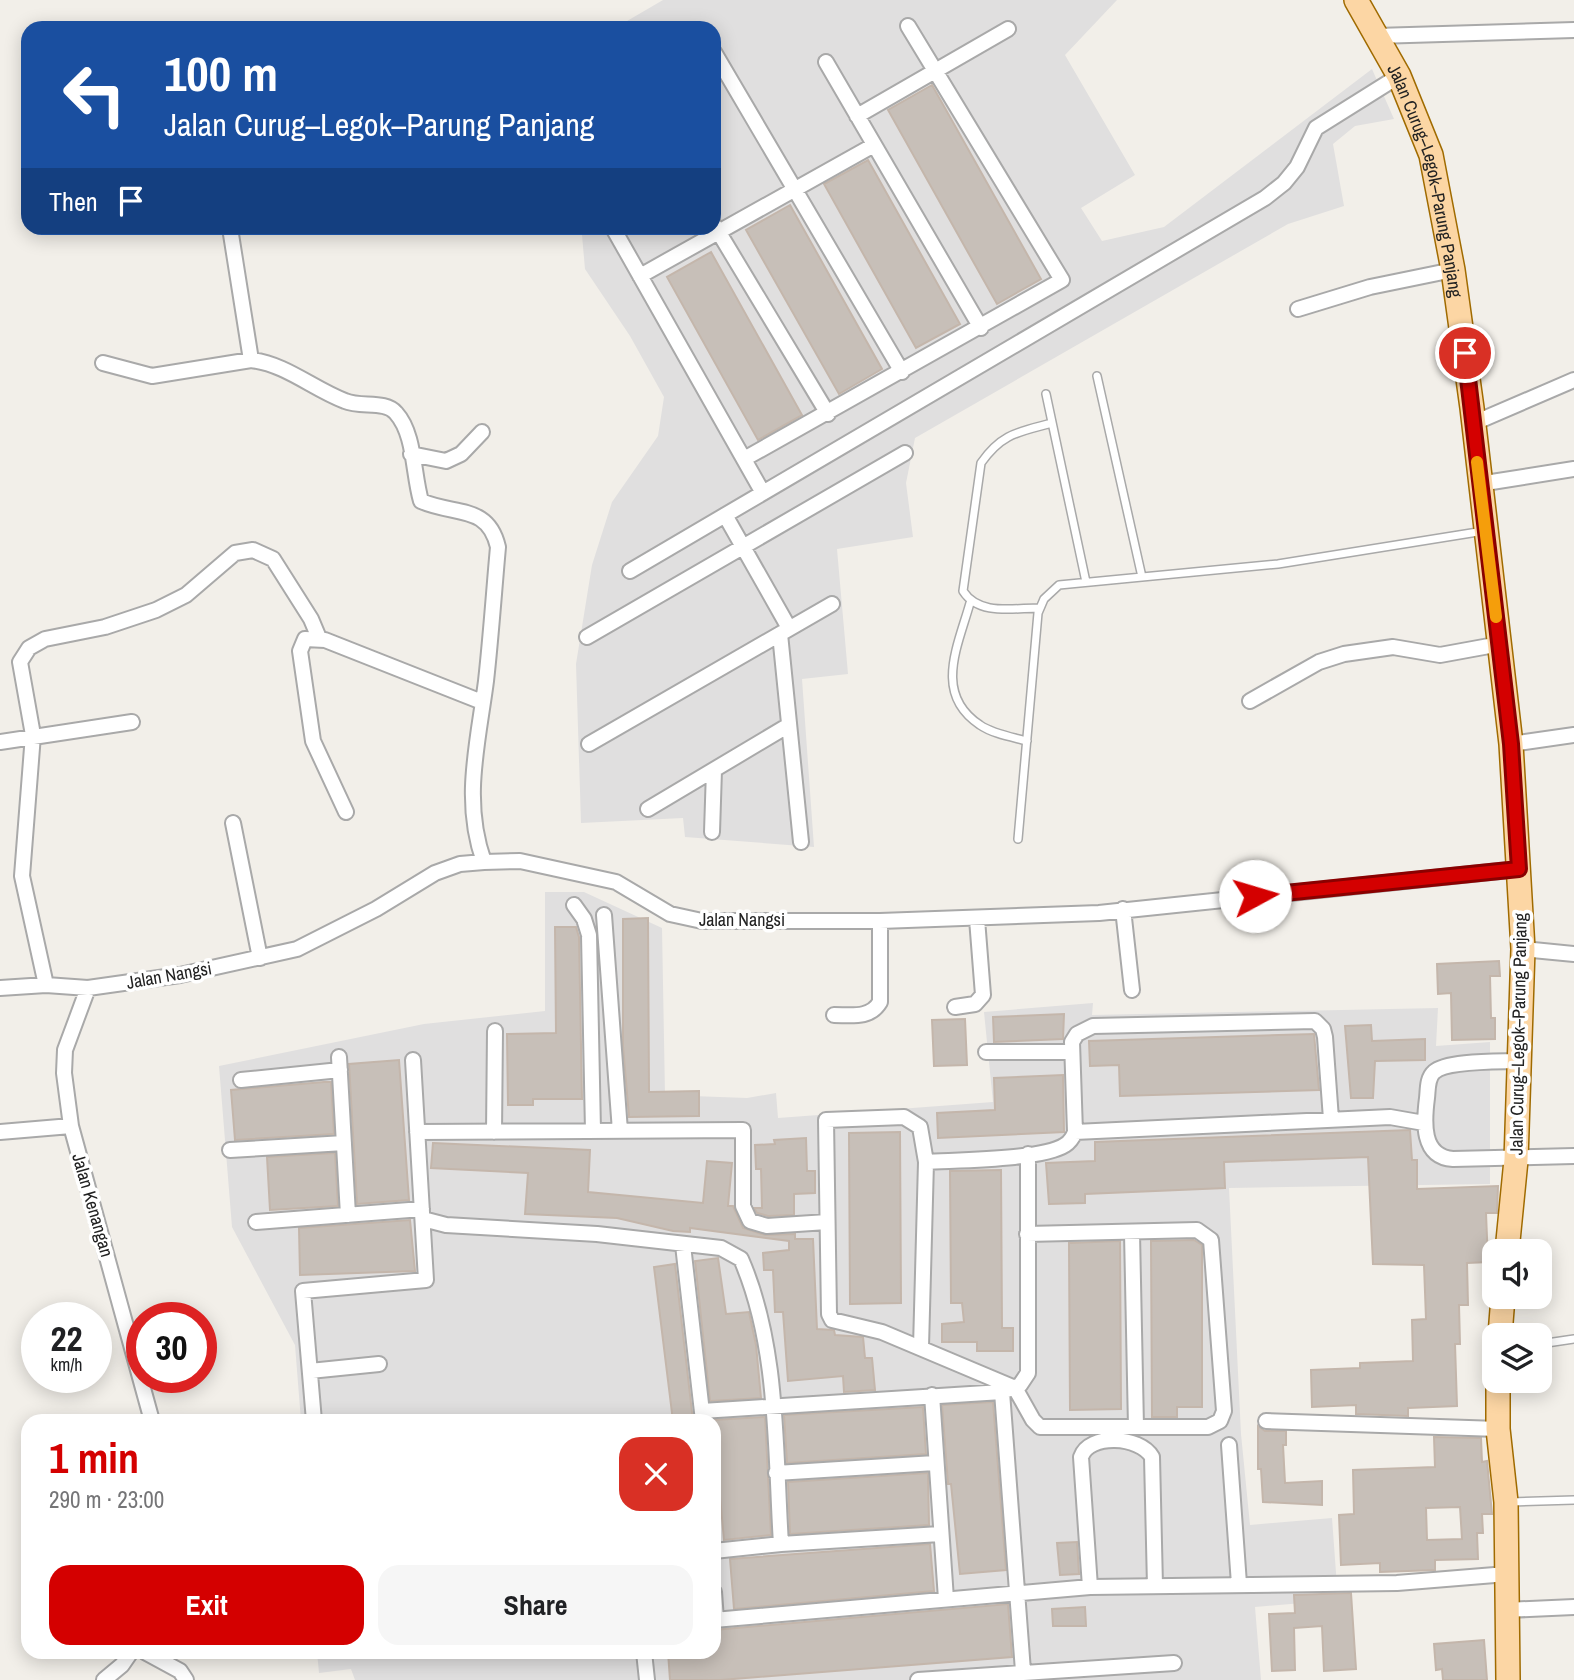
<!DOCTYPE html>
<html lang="en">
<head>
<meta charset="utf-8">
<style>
  body { margin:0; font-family:"Archivo Narrow",sans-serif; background:#f6f6f6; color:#202124; height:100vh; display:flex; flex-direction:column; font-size:26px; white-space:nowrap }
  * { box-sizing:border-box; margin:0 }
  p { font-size:23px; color:#757577 }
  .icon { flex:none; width:38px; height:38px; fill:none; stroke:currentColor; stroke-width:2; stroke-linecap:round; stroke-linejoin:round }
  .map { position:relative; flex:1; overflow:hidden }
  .sheet { position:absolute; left:21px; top:1414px; width:700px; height:245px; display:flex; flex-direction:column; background:#fff; border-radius:21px; box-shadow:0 4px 18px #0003 }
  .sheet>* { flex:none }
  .guide { position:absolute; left:21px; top:21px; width:700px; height:214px; border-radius:21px; box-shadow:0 4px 18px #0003; background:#1a4fa0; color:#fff; overflow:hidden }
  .fabs { position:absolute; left:1482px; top:1239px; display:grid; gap:14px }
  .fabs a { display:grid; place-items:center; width:70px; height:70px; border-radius:14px; background:#fff; box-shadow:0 4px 18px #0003; font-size:35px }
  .speed { position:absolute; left:21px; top:1302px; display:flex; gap:14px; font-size:35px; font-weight:700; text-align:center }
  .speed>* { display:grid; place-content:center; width:91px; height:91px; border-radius:50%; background:#fff; box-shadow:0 4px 18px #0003; line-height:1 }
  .speed small { font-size:18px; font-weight:400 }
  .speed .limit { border:10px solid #d22; background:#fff; color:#111 }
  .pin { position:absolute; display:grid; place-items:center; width:60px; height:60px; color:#fff; margin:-30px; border:4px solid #fff; border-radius:50%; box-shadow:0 2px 7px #0007 }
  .me { position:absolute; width:77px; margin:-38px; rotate:84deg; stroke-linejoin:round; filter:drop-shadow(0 0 5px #0008) }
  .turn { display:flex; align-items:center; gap:24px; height:147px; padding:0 28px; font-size:32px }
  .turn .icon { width:91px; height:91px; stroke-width:2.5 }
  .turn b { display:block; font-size:49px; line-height:60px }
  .then { display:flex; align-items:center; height:66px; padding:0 28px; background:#0003; gap:14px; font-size:26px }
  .round { display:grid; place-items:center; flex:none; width:74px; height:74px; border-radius:21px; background:#f6f6f6 }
  .head { display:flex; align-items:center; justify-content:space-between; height:119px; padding:0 28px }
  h1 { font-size:42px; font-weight:700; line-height:52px; color:#d40000 }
  .primary-button { display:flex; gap:14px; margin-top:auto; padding:14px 28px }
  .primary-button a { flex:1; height:80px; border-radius:21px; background:#d40000; color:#fff; font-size:28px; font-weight:700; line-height:80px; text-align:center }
  .primary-button a+a { background:#f6f6f6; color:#202124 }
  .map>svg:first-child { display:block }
</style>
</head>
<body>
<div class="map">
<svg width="1574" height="1680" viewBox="0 0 1574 1680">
  <rect width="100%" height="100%" fill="#f2efe9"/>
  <path fill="#e0dfdf" d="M 663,0 L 1117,0 L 1065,55 L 1135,175 L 1081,208 L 1102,241 L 1164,227 L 1372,69 L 1394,119 L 1355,126 L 1333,144 L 1344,206 L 1288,224 L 915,438 L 906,483 L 913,537 L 837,549 L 848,674 L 802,679 L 814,847 L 685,837 L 683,818 L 581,823 L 576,664 L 592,565 L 612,502 L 658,436 L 664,397 L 630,336 L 585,269 L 582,235 L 588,228 L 714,228 L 714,28 L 615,28 Z
    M 545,892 L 584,892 L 662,928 L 665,1095 L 747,1098 L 776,1093 L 778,1118 L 993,1102 L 984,1012 L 1093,1003 L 1092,1015 L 1438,1008 L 1436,1046 L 1490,1042 L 1490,1184 L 1229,1188 L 1241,1434 L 1250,1525 L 1332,1518 L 1338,1600 L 1255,1607 L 1261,1680 L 355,1680 L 351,1669 L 319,1673 L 317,1652 L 714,1652 L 714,1421 L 301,1421 L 295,1345 L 232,1227 L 219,1066 L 424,1024 L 545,1011 Z"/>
  <path fill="#c7bfb8" stroke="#c4b6ab" stroke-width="2" fill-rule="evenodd" d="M 932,85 L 1041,279 L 997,304 L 888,110 Z
    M 868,160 L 960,324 L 916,348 L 824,184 Z
    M 790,205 L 882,369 L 839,394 L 746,230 Z
    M 711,252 L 802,415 L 758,440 L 667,277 Z
    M 648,918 L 649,1092 L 699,1091 L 699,1116 L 629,1117 L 623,1046 L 623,919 Z
    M 555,927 L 576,927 L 579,937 L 582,1099 L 533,1099 L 533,1105 L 508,1105 L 507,1034 L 556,1033 Z
    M 1499,961 L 1500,976 L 1490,976 L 1491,1018 L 1495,1018 L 1495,1039 L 1452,1040 L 1451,993 L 1438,994 L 1437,964 Z
    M 1064,1014 L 1063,1039 L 994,1042 L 993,1017 Z
    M 965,1019 L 967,1065 L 934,1066 L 932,1020 Z
    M 1371,1025 L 1372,1041 L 1425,1039 L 1425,1060 L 1375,1061 L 1373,1098 L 1351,1098 L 1345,1026 Z
    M 1314,1034 L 1319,1090 L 1120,1096 L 1119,1065 L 1090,1066 L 1089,1041 Z
    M 399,1060 L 409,1200 L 357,1204 L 349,1064 Z
    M 1063,1075 L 1064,1132 L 938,1138 L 937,1113 L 995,1110 L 994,1078 Z
    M 324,1082 L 331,1082 L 334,1134 L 235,1140 L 231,1090 Z
    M 1410,1130 L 1412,1160 L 1417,1160 L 1417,1189 L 1498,1186 L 1497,1213 L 1486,1213 L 1488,1262 L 1467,1263 L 1468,1305 L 1459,1305 L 1460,1344 L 1455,1344 L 1457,1406 L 1408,1408 L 1408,1416 L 1356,1414 L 1356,1405 L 1312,1407 L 1311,1370 L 1360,1368 L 1360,1363 L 1413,1361 L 1412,1320 L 1426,1319 L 1424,1265 L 1373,1264 L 1368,1157 L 1224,1162 L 1225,1188 L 1085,1194 L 1085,1203 L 1049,1204 L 1046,1163 L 1095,1161 L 1095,1142 Z
    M 900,1132 L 901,1303 L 850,1304 L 849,1133 Z
    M 806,1138 L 807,1171 L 815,1171 L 815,1193 L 794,1194 L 794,1215 L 768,1216 L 757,1213 L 754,1208 L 762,1208 L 761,1169 L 756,1169 L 755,1145 L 775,1144 L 774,1140 Z
    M 433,1143 L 590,1150 L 588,1192 L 703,1203 L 707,1161 L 732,1163 L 728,1206 L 733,1206 L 743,1228 L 765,1235 L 795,1234 L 795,1239 L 813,1239 L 817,1329 L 834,1330 L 835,1335 L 863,1337 L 865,1358 L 872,1358 L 875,1390 L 844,1392 L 843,1376 L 788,1381 L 783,1312 L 775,1312 L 773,1270 L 764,1270 L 763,1253 L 789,1250 L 789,1241 L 690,1228 L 690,1232 L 673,1231 L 617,1218 L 525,1214 L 528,1173 L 431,1168 Z
    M 335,1153 L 338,1206 L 270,1210 L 267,1157 Z
    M 1001,1170 L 1002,1328 L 1013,1328 L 1013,1351 L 977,1351 L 977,1342 L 942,1342 L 942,1324 L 964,1322 L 962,1303 L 951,1303 L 950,1171 Z
    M 410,1220 L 415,1271 L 300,1275 L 299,1228 Z
    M 1194,1240 L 1202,1245 L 1202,1407 L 1177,1407 L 1177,1417 L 1152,1417 L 1151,1241 Z
    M 1120,1241 L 1121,1409 L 1070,1410 L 1069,1243 Z
    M 718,1258 L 726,1314 L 749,1312 L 756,1345 L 761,1398 L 710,1401 L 695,1261 Z
    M 675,1264 L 693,1421 L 673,1421 L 654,1267 Z
    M 993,1402 L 1006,1570 L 960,1574 L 951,1484 L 948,1484 L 942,1405 Z
    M 923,1407 L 926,1454 L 787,1463 L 784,1415 Z
    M 765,1417 L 771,1535 L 724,1540 L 713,1420 Z
    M 1258,1426 L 1265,1431 L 1286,1431 L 1286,1445 L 1283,1445 L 1285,1483 L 1322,1481 L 1322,1505 L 1263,1502 L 1261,1469 L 1258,1469 Z
    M 1434,1437 L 1481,1438 L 1482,1462 L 1487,1461 L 1492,1514 L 1482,1514 L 1483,1533 L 1477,1533 L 1478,1559 L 1435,1560 L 1435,1570 L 1380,1572 L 1380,1563 L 1341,1565 L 1339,1515 L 1354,1514 L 1353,1470 L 1435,1467 ZM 1460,1507 L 1462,1539 L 1427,1540 L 1426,1508 Z
    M 928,1473 L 929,1525 L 790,1534 L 788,1482 Z
    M 1077,1542 L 1079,1574 L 1060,1575 L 1057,1543 Z
    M 930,1544 L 934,1591 L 734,1609 L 730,1559 Z
    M 1351,1593 L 1356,1669 L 1324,1671 L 1322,1626 L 1294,1628 L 1295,1670 L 1272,1671 L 1269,1614 L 1295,1613 L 1294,1595 Z
    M 1008,1604 L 1012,1657 L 721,1680 L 670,1680 L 668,1652 L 714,1652 L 714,1630 Z
    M 1085,1607 L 1086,1626 L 1053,1626 L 1052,1609 Z
    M 1484,1640 L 1487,1680 L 1443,1680 L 1442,1669 L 1436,1670 L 1434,1644 Z"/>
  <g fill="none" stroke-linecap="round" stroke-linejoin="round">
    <defs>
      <path id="lane" d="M 1097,376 L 1142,577
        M 1046,394 L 1086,582
        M 970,603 C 958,646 933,694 980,725 C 993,734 1012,737 1027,741
        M 1040,608 C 1013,608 979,616 963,591 L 981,463 C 1002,433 1019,432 1052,423
        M 1018,839 L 1038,613 L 1044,599 L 1059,585 L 1278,564 L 1484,531
        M 1540,1344 L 1574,1339
        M 1511,1502 L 1574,1500"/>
      <path id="street" d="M 1376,36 L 1574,30
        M 714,52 L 902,372
        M 826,62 L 981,328
        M 857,116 L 1008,29
        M 715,226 L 828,414
        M 230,228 L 251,360
        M 613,228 L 763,493
        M 640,276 L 874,145
        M 1298,309 L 1370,287 L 1453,270
        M 103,363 L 152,376 L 251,360 C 286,364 313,389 345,401 C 361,408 385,400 396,413 C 415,434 413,474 421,501 C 455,516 488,504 498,547 C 494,591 491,636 486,681 C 478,743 462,801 484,862
        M 1474,423 L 1574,380
        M 411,454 L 446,461 L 461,454 L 482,432
        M 744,459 L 1062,280 L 908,26
        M 1479,484 L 1574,469
        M 725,515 L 789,628
        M 630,571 L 1265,198 L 1284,183 L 1297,167 L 1316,128 L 1399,76
        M 780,634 L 801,842
        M 587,637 L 905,453
        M 1250,701 L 1319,662 L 1344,654 L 1393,647 L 1440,655 L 1500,644
        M 0,742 L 132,722
        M 589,744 L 832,604
        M 1511,744 L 1574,735
        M 648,809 L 789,725
        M 346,812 L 313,741 L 300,651 L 305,639 L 325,640 L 482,702
        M 233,823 L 260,958
        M 712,832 L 714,770
        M 574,905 L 584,919 L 589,935 L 593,1131
        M 1123,909 L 1132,990
        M 604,915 L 620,1131
        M 1523,949 L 1574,954
        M 46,985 L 22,876 L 33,735 L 20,662 L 29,648 L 45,639 L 105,627 L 156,610 L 186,595 L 235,553 L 253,550 L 273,559 L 311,619 L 319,638
        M 0,988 L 46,985 L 88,988 L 180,975 L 297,949 L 376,909 L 435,873 L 460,864 L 484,862 L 520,861 L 616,882 L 670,914 L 702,921 L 880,921 L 1099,913 L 1519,869
        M 88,988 L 65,1050 L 64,1073 L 71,1126 L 152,1421
        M 955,1007 L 975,1004 L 983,995 L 977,919
        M 834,1015 C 851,1015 870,1019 880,1002 L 880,921
        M 986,1052 L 1071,1052
        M 339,1057 L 348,1215
        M 1520,1061 C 1502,1062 1447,1060 1434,1072 C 1427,1078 1428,1090 1427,1098 C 1424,1121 1421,1157 1453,1159 L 1574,1156
        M 241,1080 L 340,1070
        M 0,1132 L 71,1126
        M 417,1132 L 743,1130 L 743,1206 L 750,1221 L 767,1226 L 827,1222
        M 494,1132 L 495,1031
        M 1075,1132 L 1390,1117 L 1424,1123
        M 230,1150 L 344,1143
        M 926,1162 C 957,1160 1042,1160 1065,1145 C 1070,1142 1073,1137 1075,1132 L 1072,1042 L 1077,1034 L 1093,1026 L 1315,1021 L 1323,1029 L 1325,1037 L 1331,1119
        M 423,1219 L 446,1225 L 597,1234 L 721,1248 L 741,1259 C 779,1346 775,1451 781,1544
        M 256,1222 L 422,1209
        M 1132,1233 L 1136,1427
        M 683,1245 L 703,1421
        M 921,1347 L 926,1162 L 920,1127 L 904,1117 L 826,1120 L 829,1314 L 832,1320 L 882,1332 L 1015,1388 L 1033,1420 L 1040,1427 L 1208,1427 L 1220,1421 L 1224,1411 L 1211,1240 L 1197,1230 L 1027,1234
        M 310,1371 L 379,1364
        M 1002,1392 L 1023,1671
        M 932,1395 L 946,1599
        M 702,1411 L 1002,1392 L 1020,1385 L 1028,1373 L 1028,1154
        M 314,1421 L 303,1291 L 426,1280 L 413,1060
        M 1266,1421 L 1498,1429
        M 1229,1445 L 1239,1584
        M 776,1473 L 935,1463
        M 714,1551 L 781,1544 L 940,1534
        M 1090,1587 L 1081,1457 C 1089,1433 1140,1436 1152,1457 L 1155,1586
        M 714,1592 L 716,1620
        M 1506,1610 L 1574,1607
        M 714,1620 L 1090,1587 L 1397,1583 L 1507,1574
        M 145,1652 L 180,1671 L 186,1680
        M 644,1652 L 647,1680
        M 104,1680 L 122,1665 L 131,1652
        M 918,1680 L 1174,1663"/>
      <g id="primary">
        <path id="s1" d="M 1356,0 L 1399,76 L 1431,155 L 1453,270 L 1472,408 L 1511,744 L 1523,949 L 1516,1160 L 1507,1251"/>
        <path d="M 1500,1335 L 1503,1297"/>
        <path d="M 1498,1381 L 1498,1429 L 1506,1502 L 1508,1680"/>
      </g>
    </defs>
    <use href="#lane" stroke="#a9a9a9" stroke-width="10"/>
    <use href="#street" stroke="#a9a9a9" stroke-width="18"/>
    <use href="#primary" stroke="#a06b00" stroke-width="26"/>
    <use href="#lane" stroke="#fff" stroke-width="7"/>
    <use href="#street" stroke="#fff" stroke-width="14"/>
    <use href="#primary" stroke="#fcd6a4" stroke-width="23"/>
  </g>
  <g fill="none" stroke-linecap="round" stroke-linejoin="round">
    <defs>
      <path id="route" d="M 1255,896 L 1519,869 L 1511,744 L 1465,353"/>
    </defs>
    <use href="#route" stroke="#8a0000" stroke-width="18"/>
    <use href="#route" stroke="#d40000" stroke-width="12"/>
    <path stroke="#f59e0b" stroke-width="12" d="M 1477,462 L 1496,617"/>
  </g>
  <g text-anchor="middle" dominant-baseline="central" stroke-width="7" stroke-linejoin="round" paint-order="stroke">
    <g font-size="18" fill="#222" stroke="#fff">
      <text stroke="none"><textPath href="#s1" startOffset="196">Jalan Curug–Legok–Parung Panjang</textPath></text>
      <text x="742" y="919">Jalan Nangsi</text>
      <text transform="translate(169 975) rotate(-10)">Jalan Nangsi</text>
      <text transform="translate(1518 1034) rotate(-89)">Jalan Curug–Legok–Parung Panjang</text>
      <text transform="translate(93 1205) rotate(74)">Jalan Kenangan</text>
    </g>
  </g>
</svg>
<div class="fabs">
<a><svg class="icon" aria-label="sound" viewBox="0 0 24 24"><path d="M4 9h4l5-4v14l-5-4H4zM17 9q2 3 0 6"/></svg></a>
<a><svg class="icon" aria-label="layers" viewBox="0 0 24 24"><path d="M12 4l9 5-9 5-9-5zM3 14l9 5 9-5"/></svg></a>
</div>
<div class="speed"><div>22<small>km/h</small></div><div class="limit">30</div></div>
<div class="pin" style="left:1465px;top:353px;background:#d93025"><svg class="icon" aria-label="arrive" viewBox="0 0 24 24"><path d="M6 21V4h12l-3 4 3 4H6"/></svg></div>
<svg class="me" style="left:1255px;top:896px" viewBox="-20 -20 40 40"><circle r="19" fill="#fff"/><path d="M0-13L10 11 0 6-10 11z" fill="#d40000"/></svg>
<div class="guide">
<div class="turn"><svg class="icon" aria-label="left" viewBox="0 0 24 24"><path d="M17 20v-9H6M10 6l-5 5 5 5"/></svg><div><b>100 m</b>Jalan Curug–Legok–Parung Panjang</div></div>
<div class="then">Then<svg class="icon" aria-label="arrive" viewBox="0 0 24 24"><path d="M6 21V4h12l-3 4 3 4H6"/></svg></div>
</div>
<section class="sheet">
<div class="head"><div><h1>1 min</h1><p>290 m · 23:00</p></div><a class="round" style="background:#d93025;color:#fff"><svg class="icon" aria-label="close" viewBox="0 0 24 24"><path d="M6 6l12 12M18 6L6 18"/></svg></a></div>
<div class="primary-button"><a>Exit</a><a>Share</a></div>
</section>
</div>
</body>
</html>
